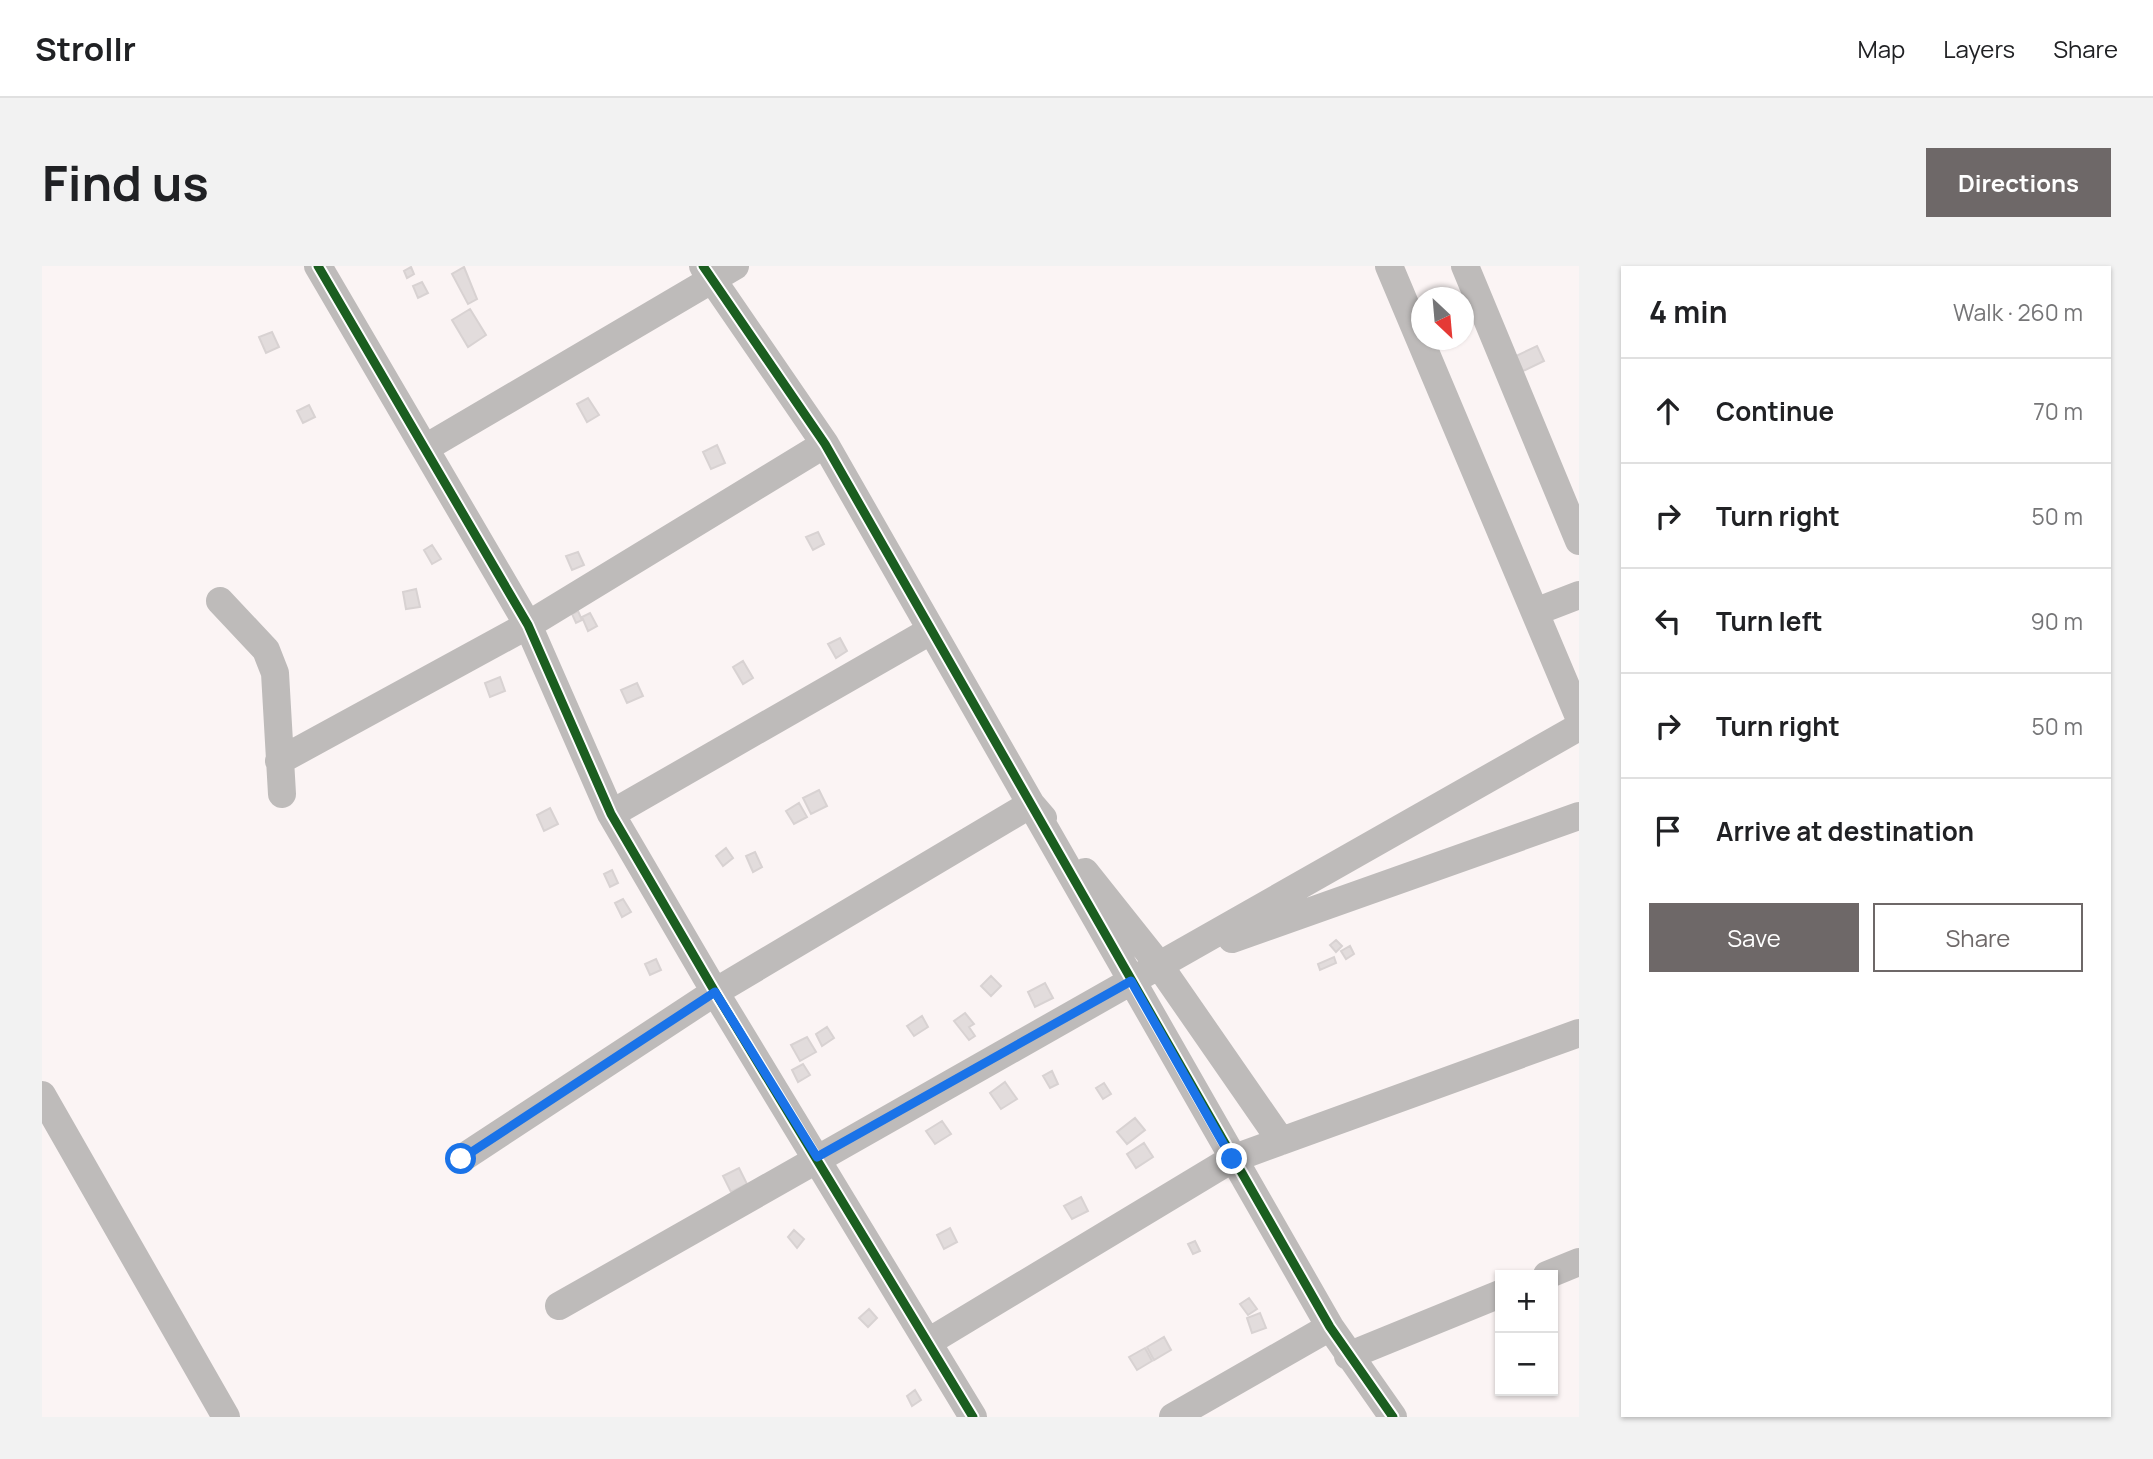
<!DOCTYPE html>
<meta charset="utf-8">
<style>
body{margin:0;font-family:Manrope,sans-serif;background:#f2f2f2;color:#202124}
.controls{position:absolute;right:21px;bottom:21px;display:grid;overflow:hidden;border-radius:0px;box-shadow:0 2px 5px #0004}
.controls button{width:63px;height:63px;display:grid;place-items:center;padding:0;border:0;border-bottom:2px solid #e0e0e0;background:#fff;color:#202124;font:35px sans-serif}
.compass{position:absolute;left:1369px;top:21px;width:63px;height:63px;border-radius:50%;background:#fff;box-shadow:0 2px 5px #0004;rotate:154deg}
.stop{position:absolute;width:21px;height:21px;margin:-16px;border:5px solid #1a73e8;border-radius:50%;background:#fff}
.stop.end{background:#1a73e8;border-color:#fff;box-shadow:0 2px 7px #0008}
.list{margin:0;padding:0;list-style:none}
h2{display:flex;justify-content:space-between;align-items:center;height:91px;margin:0;padding:0 28px;font-size:30px}
h2 small{font-size:23px;font-weight:400;color:#757577}
.list li{display:grid;grid-template-columns:46px 1fr auto;gap:21px;align-items:center;box-sizing:border-box;height:105px;padding:0 28px;border-top:2px solid #e0e0e0}
.list b{display:block;font-size:26px;white-space:nowrap}
.list em{font-size:23px;font-style:normal;color:#757577}
.actions{display:flex;gap:14px;padding:21px 28px}
.actions a{flex:1;padding:16px 0;border:2px solid #6e6868;border-radius:0px;text-align:center;font-size:24px;color:#6e6868}
.actions .main{background:#6e6868;color:#fff}
.icon{flex:none;width:38px;height:38px;fill:none;stroke:currentColor;stroke-width:2;stroke-linecap:round;stroke-linejoin:round}
.map{position:relative;flex:none;width:1537px;height:1151px;overflow:hidden;border-radius:0px}
header{display:flex;align-items:center;gap:42px;box-sizing:border-box;height:98px;padding:0 35px;background:#fff;border-bottom:2px solid #e0e0e0}
header strong{font-size:33px}
nav{display:flex;gap:38px;margin-inline-start:auto;font-size:24px}
.intro{display:flex;align-items:center;justify-content:space-between;box-sizing:border-box;height:168px;padding:0 42px}
h1{margin:0;font-size:49px}
.button{padding:18px 32px;border-radius:0px;background:#6e6868;color:#fff;font-size:24px;font-weight:700}
main{display:flex;gap:42px;padding:0 42px}
aside{flex:1;background:#fff;border-radius:0px;box-shadow:0 2px 5px #0004}
.map>svg:first-child{display:block}
.building{fill:#e2dcdc;stroke:#d8d2d2;stroke-width:2}
.lines{fill:none;stroke-linecap:round;stroke-linejoin:round}
.street{stroke:#bebbba;stroke-width:28}
.cycleway-casing{stroke:#fff;stroke-width:13}
.cycleway{stroke:#1b5e20;stroke-width:9}
.route{stroke:#1a73e8;stroke-width:9}
</style>
<header>
<strong>Strollr</strong>
<nav><a>Map</a><a>Layers</a><a>Share</a></nav>
</header>
<div class="intro"><h1>Find us</h1><a class="button">Directions</a></div>
<main>
<div class="map">
<svg width="1537" height="1151" viewBox="0 0 1537 1151">
<rect width="100%" height="100%" fill="#fbf4f4"/>
<path class="building" d="M369,1L372,8L365,12L362,5Z
M422,1L435,33L426,38L410,8Z
M380,16L386,27L376,32L371,20Z
M428,43L444,69L426,81L410,54Z
M230,66L237,81L224,87L217,71Z
M1495,80L1502,95L1481,105L1474,90Z
M546,132L557,149L545,156L535,138Z
M267,139L273,151L261,157L255,145Z
M675,179L683,197L669,203L661,186Z
M776,266L782,278L771,284L764,271Z
M390,279L399,293L390,298L382,284Z
M536,286L542,299L530,304L524,290Z
M374,323L378,341L364,343L361,326Z
M536,345L540,354L534,357L530,348Z
M548,347L555,360L546,365L540,351Z
M798,372L805,385L794,392L786,378Z
M701,395L711,412L701,418L691,401Z
M458,411L463,425L448,431L443,417Z
M595,417L601,430L585,437L579,424Z
M777,524L785,540L769,548L761,532Z
M757,537L765,551L752,558L744,545Z
M508,542L516,558L502,565L495,549Z
M684,582L691,592L681,600L674,590Z
M713,586L720,601L711,606L704,590Z
M570,604L576,617L568,621L562,608Z
M581,633L589,646L580,651L573,637Z
M1294,674L1300,680L1294,686L1288,679Z
M1308,680L1312,688L1304,693L1299,685Z
M1292,691L1294,697L1278,704L1276,698Z
M614,693L619,704L608,709L603,698Z
M949,710L959,720L949,730L939,720Z
M1003,717L1011,732L993,741L986,726Z
M923,747L932,758L927,761L933,770L927,774L912,755Z
M880,750L886,761L872,770L865,760Z
M785,761L792,772L780,780L774,768Z
M765,771L774,786L758,795L749,779Z
M761,798L768,809L756,816L750,804Z
M1010,805L1016,818L1008,822L1001,810Z
M963,816L975,833L959,843L948,827Z
M1062,817L1069,828L1061,833L1054,822Z
M1093,852L1103,864L1085,878L1075,866Z
M900,855L909,868L893,878L884,865Z
M1102,877L1111,891L1094,902L1085,888Z
M697,902L705,918L689,926L681,910Z
M1039,931L1046,945L1030,953L1022,940Z
M908,962L915,976L902,983L895,969Z
M752,964L762,973L755,982L746,971Z
M1153,975L1158,985L1151,988L1146,978Z
M1207,1032L1215,1043L1206,1049L1198,1038Z
M827,1043L835,1052L826,1061L817,1052Z
M1218,1047L1224,1062L1210,1067L1205,1052Z
M1122,1071L1129,1084L1112,1094L1105,1081Z
M1103,1082L1110,1095L1095,1104L1087,1091Z
M873,1124L879,1134L870,1140L865,1130Z"/>
<g class="lines">
<path class="street" d="M276,0L486,359L569,548L673,726L931,1151
M661,0L783,178L1288,1061L1351,1151
M1347,0L1537,451
M1423,0L1537,275
M385,181L693,0
M178,335L224,384L233,407L240,528
M1493,346L1537,329
M237,495L486,359L783,178
M569,548L888,365
M1043,606L1117,699L1239,875
M1190,673L1537,550
M0,829L184,1151
M419,893L673,726L989,538L1001,552
M1505,1009L1537,996
M517,1040L1537,461
M888,1075L1190,893L1537,767
M1306,1090L1458,1028
M1131,1151L1288,1061"/>
<g class="cycleway-casing">
<path id="cycleway" d="M276,0L486,359L569,548L673,726L931,1151
M661,0L783,178L1288,1061L1351,1151"/>
</g>
<use href="#cycleway" class="cycleway"/>
</g>
<g class="lines">
<path class="route" d="M419,893L673,726L775,891L1089,715L1190,893"/>
</g>
</svg>
<div class="controls">
<button>+</button>
<button>−</button>
</div>
<svg class="compass" viewBox="-18 -18 36 36"><path d="M0-13l5 13h-10z" fill="#e53935"/><path d="M0 13l5-13h-10z" fill="#757577"/></svg>
<div class="stop" style="left:419px;top:893px"></div>
<div class="stop end" style="left:1190px;top:893px"></div>
</div>
<aside>
<h2>4 min<small>Walk · 260 m</small></h2>
<ul class="list">
<li><svg class="icon" aria-label="ahead" viewBox="0 0 24 24"><path d="M12 20V5M6 11l6-6 6 6"/></svg><div><b>Continue</b></div><em>70 m</em></li>
<li><svg class="icon" aria-label="right" viewBox="0 0 24 24"><path d="M7 20v-9h11M14 6l5 5-5 5"/></svg><div><b>Turn right</b></div><em>50 m</em></li>
<li><svg class="icon" aria-label="left" viewBox="0 0 24 24"><path d="M17 20v-9H6M10 6l-5 5 5 5"/></svg><div><b>Turn left</b></div><em>90 m</em></li>
<li><svg class="icon" aria-label="right" viewBox="0 0 24 24"><path d="M7 20v-9h11M14 6l5 5-5 5"/></svg><div><b>Turn right</b></div><em>50 m</em></li>
<li><svg class="icon" aria-label="arrive" viewBox="0 0 24 24"><path d="M6 21V4h12l-3 4 3 4H6"/></svg><div><b>Arrive at destination</b></div></li>
</ul>
<div class="actions"><a class="main">Save</a><a>Share</a></div>
</aside>
</main>
